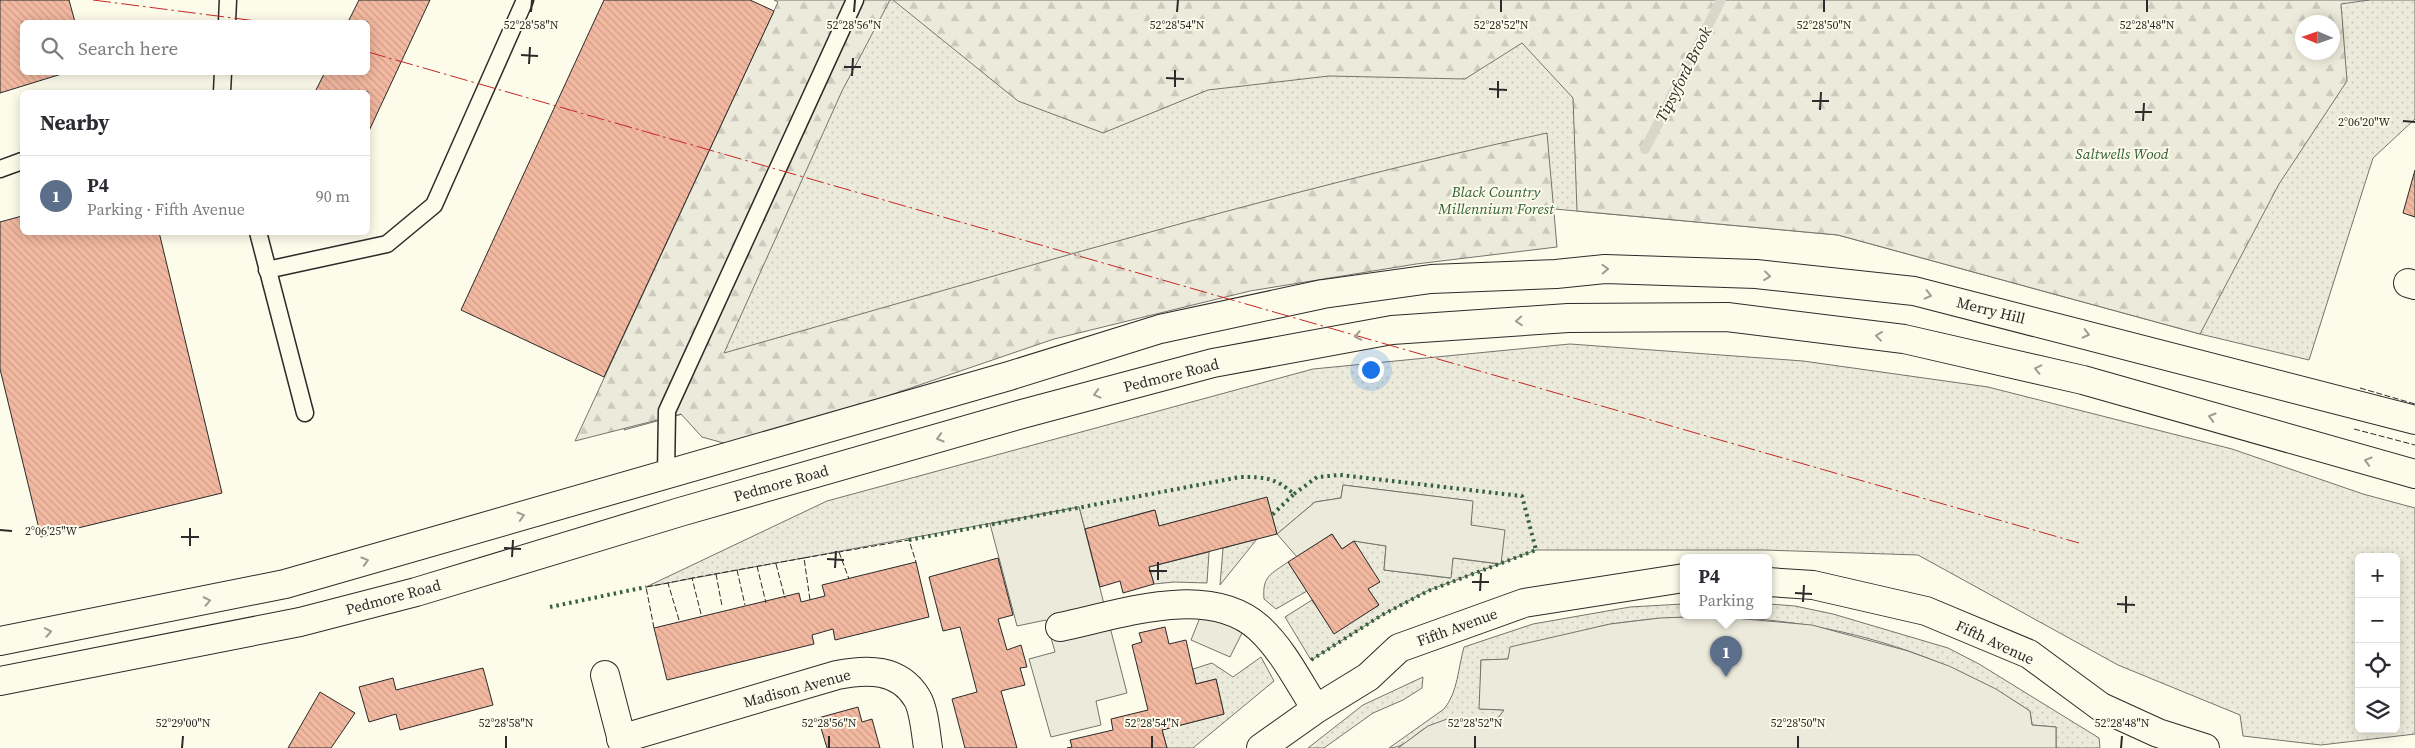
<!DOCTYPE html>
<meta charset="utf-8">
<style>
body{margin:0;font-family:"Source Serif 4",serif;background:#f2f2f3;color:#2b2b33}
.controls{position:absolute;right:15px;bottom:15px;display:grid;overflow:hidden;border-radius:8px;box-shadow:0 2px 12px #0003}
.controls button{width:45px;height:45px;display:grid;place-items:center;padding:0;border:0;border-bottom:1px solid #e1e1e2;background:#fff;color:#2b2b33;font:25px sans-serif}
.compass{position:absolute;left:2295px;top:15px;width:45px;height:45px;border-radius:50%;background:#fff;box-shadow:0 2px 12px #0003;rotate:272deg}
.you{position:absolute;left:1370px;top:369px;width:18px;height:18px;margin:-12px;border:4px solid #fff;border-radius:50%;background:#1a73e8;box-shadow:0 0 0 8px #1a73e833}
.badge{display:grid;place-items:center;width:32px;height:32px;border-radius:50%;background:#c62828;color:#fff;font-size:16px;font-weight:700}
.pin{position:absolute;translate:-50% -41px;filter:drop-shadow(0 1px 2px #0008)}
.pin::after{content:'';position:absolute;top:26px;width:18px;height:15px;background:inherit;clip-path:polygon(0 0,100% 0,50% 100%)}
.popup{position:absolute;left:1680px;top:554px;width:92px;height:65px;box-sizing:border-box;display:grid;place-content:center;border-radius:8px;background:#fff;filter:drop-shadow(0 1px 4px #0005);font-size:16px;white-space:nowrap;color:#7c7c81}
.popup b{font-size:19px;color:#2b2b33}
.popup::after{content:'';position:absolute;left:50%;top:100%;margin-left:-10px;border:10px solid transparent;border-top-color:#fff}
.list{margin:0;padding:0;list-style:none}
h2{display:flex;justify-content:space-between;align-items:center;height:65px;margin:0;padding:0 20px;font-size:21px}
h2 small{font-size:16px;font-weight:400;color:#7c7c81}
.list li{display:grid;grid-template-columns:32px 1fr auto;gap:15px;align-items:center;box-sizing:border-box;height:80px;padding:0 20px;border-top:1px solid #e1e1e2}
.list b{display:block;font-size:19px;white-space:nowrap}
.list p{margin:0;font-size:16px;white-space:nowrap;color:#7c7c81}
.list em{font-size:16px;font-style:normal;color:#7c7c81}
.icon{flex:none;width:28px;height:28px;fill:none;stroke:currentColor;stroke-width:2;stroke-linecap:round;stroke-linejoin:round}
.map{position:relative;flex:none;width:2415px;height:748px;overflow:hidden}
.search{position:absolute;background:#fff;box-shadow:0 2px 12px #0003;left:20px;top:20px;width:350px;height:55px;display:flex;align-items:center;gap:12px;box-sizing:border-box;padding:0 18px;border-radius:8px;color:#7c7c81;font-size:19px}
.panel{position:absolute;background:#fff;box-shadow:0 2px 12px #0003;left:20px;top:90px;width:350px;height:145px;border-radius:8px}
.map>svg:first-child{display:block}
.green{fill:url(#green-dots);stroke:#74746e;fill-rule:evenodd}
.forest{fill:url(#forest-firs);stroke:#74746e;fill-rule:evenodd}
.parking{fill:#eceadb;stroke:#74746e}
.lines{fill:none;stroke-linecap:round;stroke-linejoin:round}
.stream{stroke:#d8d7c9;stroke-width:10}
.building{fill:url(#building-back-hatch);stroke:#2b2b2b}
.service-casing{stroke:#2b2b2b;stroke-width:19}
.minor-casing{stroke:#2b2b2b;stroke-width:30}
.trunk-casing{stroke:#2b2b2b;stroke-width:30}
.service{stroke:#fdfbea;stroke-width:16}
.minor{stroke:#fdfbea;stroke-width:28}
.trunk{stroke:#fdfbea;stroke-width:28}
.hedge{stroke:#34623c;stroke-width:4;stroke-dasharray:2.5 4;stroke-linecap:butt}
.fence{stroke:#2b2b2b;stroke-width:1;stroke-dasharray:6 2.5;stroke-linecap:butt}
.power{stroke:#c62828;stroke-width:1;stroke-dasharray:18 4 2.5 4;stroke-linecap:butt}
.oneway{stroke:#9e9d94}
.ticks{fill:none;stroke:#2b2b2b;stroke-width:2}
.labels{text-anchor:middle;dominant-baseline:central;stroke-width:4;stroke-linejoin:round;paint-order:stroke}
.park-label{font-size:15px;font-style:italic;fill:#34623c;stroke:#fdfbea}
.street-label{font-size:15px;fill:#2b2b2b;stroke:#fdfbea}
.water-label{font-size:16px;font-style:italic;fill:#2b2b2b;stroke:#fdfbea}
.ticks-label{font-size:12px;text-anchor:middle;fill:#2b2b2b;stroke:#fdfbea;stroke-width:4;stroke-linejoin:round;paint-order:stroke}
</style>
<div class="map">
<svg width="2415" height="748" viewBox="0 0 2415 748">
<defs>
<pattern id="green-dots" width="8" height="8" patternUnits="userSpaceOnUse" patternTransform="scale(1.25)"><rect width="8" height="8" fill="#ecebdb"/><path d="M2 2h.1M6 6h.1" fill="none" stroke="#cbcabc" stroke-width="1.8" stroke-linecap="round"/></pattern>
<pattern id="forest-firs" width="22" height="20" patternUnits="userSpaceOnUse" patternTransform="scale(1.25)"><rect width="22" height="20" fill="#ecebdb"/><path d="M5 1l3.5 6h-7zM16 11l3.5 6h-7z" fill="#cbcabc"/></pattern>
<pattern id="building-back-hatch" width="6" height="6" patternUnits="userSpaceOnUse" patternTransform="scale(1.25)"><rect width="6" height="6" fill="#f2b8a0"/><path d="M-1 5l2 2M0 0l6 6M5-1l2 2" fill="none" stroke="#d09e8a"/></pattern>
</defs>
<rect width="100%" height="100%" fill="#fdfbea"/>
<path class="green" d="M823,0H2415V119L2373,158L2309,360L2200,334L1838,235L1533,207L1053,313L624,430ZM2302,22H2332V52H2302Z
M1570,344L1803,361L1988,387L2232,449L2363,494L2415,508V734L2321,745L2243,736L2240,715L2118,665L1918,555L1764,550H1536L1427,591L1382,615L1311,660L1285,617L1312,600L1334,633L1379,605L1368,589L1354,541L1386,546L1384,570L1450,578L1453,558L1500,564L1471,525L1472,501L1343,485L1341,498L1315,502L1277,534L1267,498L1159,526L1154,510L1085,529L1079,507L646,587L827,501L1313,369ZM2359,557H2396V729H2359Z
M1257,539L1220,585L1223,548Z
M1209,552L1207,583L1174,582L1154,584L1149,567Z
M1288,562L1307,591L1276,609L1264,599C1262,576 1271,574 1288,562Z
M1683,604L1684,616H1768L1769,604L1795,606L1833,614L1948,648L1979,664L2099,738L2100,748H2056V727L2032,725L2030,711C1909,631 1755,602 1612,624C1576,629 1544,653 1508,659C1499,660 1490,659 1481,660L1480,709L1505,710L1497,719C1480,718 1442,719 1427,727C1413,735 1405,748 1389,748L1444,709C1458,692 1458,668 1464,647L1533,624L1630,607Z
M1261,657L1274,681L1193,748H1167L1162,730L1224,714L1216,679L1196,684L1193,669L1212,663L1233,677Z
M1423,677L1422,688L1403,700L1373,713L1324,748H1308L1363,705Z"/>
<path class="forest" d="M774,0H890L842,91L724,353C997,276 1269,193 1547,133L1557,247L1416,264L1250,291L1054,339L738,447L702,437L681,414L575,441L778,2Z
M893,0H2369L2341,4L2347,81L2279,184L2200,334L1838,235L1577,211L1573,98L1522,43L1465,79L1329,76L1208,90L1103,133L1018,101ZM2302,22H2332V52H2302Z"/>
<path class="parking" d="M1343,485L1473,501L1471,525L1505,530L1501,564L1453,558L1451,578L1384,570L1386,546L1354,541L1342,549L1332,534L1297,557L1277,534L1315,502L1341,498Z
M1079,507L1127,693L1096,701L1101,725L1051,737L1029,659L1055,652L1046,620L1017,626L990,524Z
M1205,605L1248,621L1230,657L1191,640Z
M1712,616L1812,625L1908,651L1949,666L1996,689L2030,711L2032,725L2056,727V748H1398L1428,726L1447,719L1498,718L1504,710L1479,709L1481,660L1508,659L1510,647L1610,624L1660,618Z"/>
<g class="lines">
<path class="stream" d="M1645,149L1721,0"/>
</g>
<path class="building" d="M0,0H69L75,22H22V72H68L0,93Z
M359,0H430L368,133V92H315L325,72H368V22H348Z
M604,0H750L774,11L604,377L461,310Z
M2415,170V217L2403,213Z
M22,216V232H159L222,493L41,537L0,369V222Z
M1267,497L1277,534L1149,567L1154,584L1123,593L1120,581L1100,587L1085,529L1155,510L1159,526Z
M1332,534L1342,549L1354,541L1380,582L1368,589L1379,605L1334,634L1288,562Z
M998,558L1013,615L998,619L1007,650L1021,645L1027,667L1020,668L1025,685L1001,691L1017,748H965L952,699L977,692L960,627L943,631L929,577Z
M916,562L929,617L835,640L833,629L812,635L814,644L667,680L654,628L799,593L801,602L825,596L822,585Z
M1165,627L1169,644L1186,640L1196,684L1216,679L1224,714L1162,730L1167,748H1067L1072,747L1070,740L1113,730L1111,719L1148,710L1132,645L1142,642L1139,633Z
M483,668L493,705L400,730L396,714L369,722L359,687L393,678L396,690Z
M320,692L355,713L331,748H288Z
M858,707L862,722L872,719L880,748H827L818,718Z"/>
<g class="lines">
<g class="service-casing">
<path id="service" d="M227,22L228,0
M222,92L223,72
M0,169L22,161
M258,232L305,413
M267,270L387,244L434,205L525,0
M666,474L667,411L855,0"/>
</g>
<g class="minor-casing">
<path id="minor" d="M2408,283L2415,285
M1768,582L1813,585L1926,611L2029,654L2101,707L2158,733L2205,748
M1060,627C1119,615 1208,582 1259,628C1283,650 1298,681 1316,709
M605,675L624,748
M621,739L837,675C867,669 899,668 917,698C924,709 926,735 928,748
M1261,748L1316,709L1368,677L1399,648L1524,603L1684,578"/>
</g>
<g class="trunk-casing">
<path id="trunk" d="M0,641L285,584L1009,376L1160,329L1323,294L1431,279L1556,274L1605,269L1756,274L1914,291L2415,420
M0,681L300,622L416,592L680,512L1022,414L1213,363L1392,330L1568,318L1727,317L1904,339L2083,380L2415,474"/>
</g>
<use href="#service" class="service"/>
<use href="#minor" class="minor"/>
<use href="#trunk" class="trunk"/>
<path class="hedge" d="M1294,494L1317,477L1340,475L1522,496L1536,550L1428,591L1382,615L1311,660
M909,540L1240,477C1265,477 1274,477 1294,494L1272,515
M550,607L646,587"/>
<path class="fence" d="M2360,388L2415,404
M2354,429L2415,445
M839,552L849,579
M804,558L909,540L916,562
M776,564L785,598
M757,566L766,603
M737,570L745,605
M716,574L722,606
M701,614L692,578L804,558L810,600
M679,620L668,583L692,578
M654,628L646,587L668,583"/>
<path class="power" d="M93,0L264,22
M368,52L2079,543"/>
</g>
<defs><path id="oneway-chevron" d="M-2-3.5L2.5 0L-2 3.5" fill="none" stroke-width="1.6" stroke-linecap="round" stroke-linejoin="round" transform="scale(1.25)"/></defs>
<g class="oneway">
<use href="#oneway-chevron" transform="translate(1605 269) rotate(-2)"/>
<use href="#oneway-chevron" transform="translate(1767 276) rotate(6)"/>
<use href="#oneway-chevron" transform="translate(1928 295) rotate(14)"/>
<use href="#oneway-chevron" transform="translate(1519 321) rotate(176)"/>
<use href="#oneway-chevron" transform="translate(2086 334) rotate(14)"/>
<use href="#oneway-chevron" transform="translate(1358 336) rotate(169)"/>
<use href="#oneway-chevron" transform="translate(1879 336) rotate(-173)"/>
<use href="#oneway-chevron" transform="translate(2038 369) rotate(-167)"/>
<use href="#oneway-chevron" transform="translate(1097 394) rotate(165)"/>
<use href="#oneway-chevron" transform="translate(2212 417) rotate(-164)"/>
<use href="#oneway-chevron" transform="translate(940 438) rotate(164)"/>
<use href="#oneway-chevron" transform="translate(2368 461) rotate(-164)"/>
<use href="#oneway-chevron" transform="translate(521 516) rotate(-16)"/>
<use href="#oneway-chevron" transform="translate(365 561) rotate(-16)"/>
<use href="#oneway-chevron" transform="translate(207 601) rotate(-12)"/>
<use href="#oneway-chevron" transform="translate(48 632) rotate(-10)"/>
</g>
<path class="ticks" d="M531,12L532,0M854,12L855,0M1177,12L1178,0M1501,12V0M1824,12V0M2147,12V0M521,55L538,56M529,64L530,47M844,67H861M852,76L853,58M1166,78L1184,79M1175,87V70M1489,89L1507,90M1498,98V81M1812,101H1829M1820,110L1821,92M2135,112H2152M2143,121L2144,103M2403,121L2415,122M0,530L12,531M181,537H199M190,546V528M504,548L521,549M512,557L513,540M827,559L844,560M835,568L836,551M1149,571H1167M1158,580V562M1472,582H1489M1480,591L1481,573M1795,593L1812,594M1803,602L1804,585M2117,604L2135,605M2126,613V596M182,748L183,736M506,748V736M829,748V736M1152,748V736M1475,748V736M1798,748V736M2121,748L2122,736"/>
<g class="labels">
<g class="park-label">
<text x="2122" y="153">Saltwells Wood</text>
<text x="1496" y="191">Black Country<tspan x="1496" dy="17">Millennium Forest</tspan></text>
</g>
<g class="street-label">
<text transform="translate(1991 310) rotate(14)">Merry Hill</text>
<text transform="translate(1171 375) rotate(-14)">Pedmore Road</text>
<text transform="translate(781 483) rotate(-16)">Pedmore Road</text>
<text transform="translate(393 597) rotate(-15)">Pedmore Road</text>
<text transform="translate(1457 627) rotate(-20)">Fifth Avenue</text>
<text transform="translate(1995 642) rotate(25)">Fifth Avenue</text>
<text transform="translate(797 688) rotate(-15)">Madison Avenue</text>
</g>
<g class="water-label">
<text transform="translate(1683 74) rotate(-63)">Tipsyford Brook</text>
</g>
</g>
<g class="ticks-label">
<text x="531" y="29">52°28'58"N</text>
<text x="854" y="29">52°28'56"N</text>
<text x="1177" y="29">52°28'54"N</text>
<text x="1501" y="29">52°28'52"N</text>
<text x="1824" y="29">52°28'50"N</text>
<text x="2147" y="29">52°28'48"N</text>
<text x="2364" y="126">2°06'20"W</text>
<text x="51" y="535">2°06'25"W</text>
<text x="183" y="727">52°29'00"N</text>
<text x="506" y="727">52°28'58"N</text>
<text x="829" y="727">52°28'56"N</text>
<text x="1152" y="727">52°28'54"N</text>
<text x="1475" y="727">52°28'52"N</text>
<text x="1798" y="727">52°28'50"N</text>
<text x="2122" y="727">52°28'48"N</text>
</g>
</svg>
<div class="controls">
<button>+</button>
<button>−</button>
<button><svg class="icon" aria-label="locate" viewBox="0 0 24 24"><circle cx="12" cy="12" r="6"/><path d="M12 2v4M12 18v4M2 12h4M18 12h4"/></svg></button>
<button><svg class="icon" aria-label="layers" viewBox="0 0 24 24"><path d="M12 4l9 5-9 5-9-5zM3 14l9 5 9-5"/></svg></button>
</div>
<svg class="compass" viewBox="-18 -18 36 36"><path d="M0-13l5 13h-10z" fill="#e53935"/><path d="M0 13l5-13h-10z" fill="#7c7c81"/></svg>
<div class="you"></div>
<div class="pin badge" style="left:1726px;top:677px;background:#5c6f8a">1</div>
<div class="popup"><b>P4</b>Parking</div>
<div class="search"><svg class="icon" aria-label="search" viewBox="0 0 24 24"><circle cx="10" cy="10" r="6"/><path d="M15 15l6 6"/></svg>Search here</div>
<section class="panel">
<h2>Nearby<small></small></h2>
<ul class="list">
<li><span class="badge" style="background:#5c6f8a">1</span><div><b>P4</b><p>Parking · Fifth Avenue</p></div><em>90 m</em></li>
</ul>
</section>
</div>
